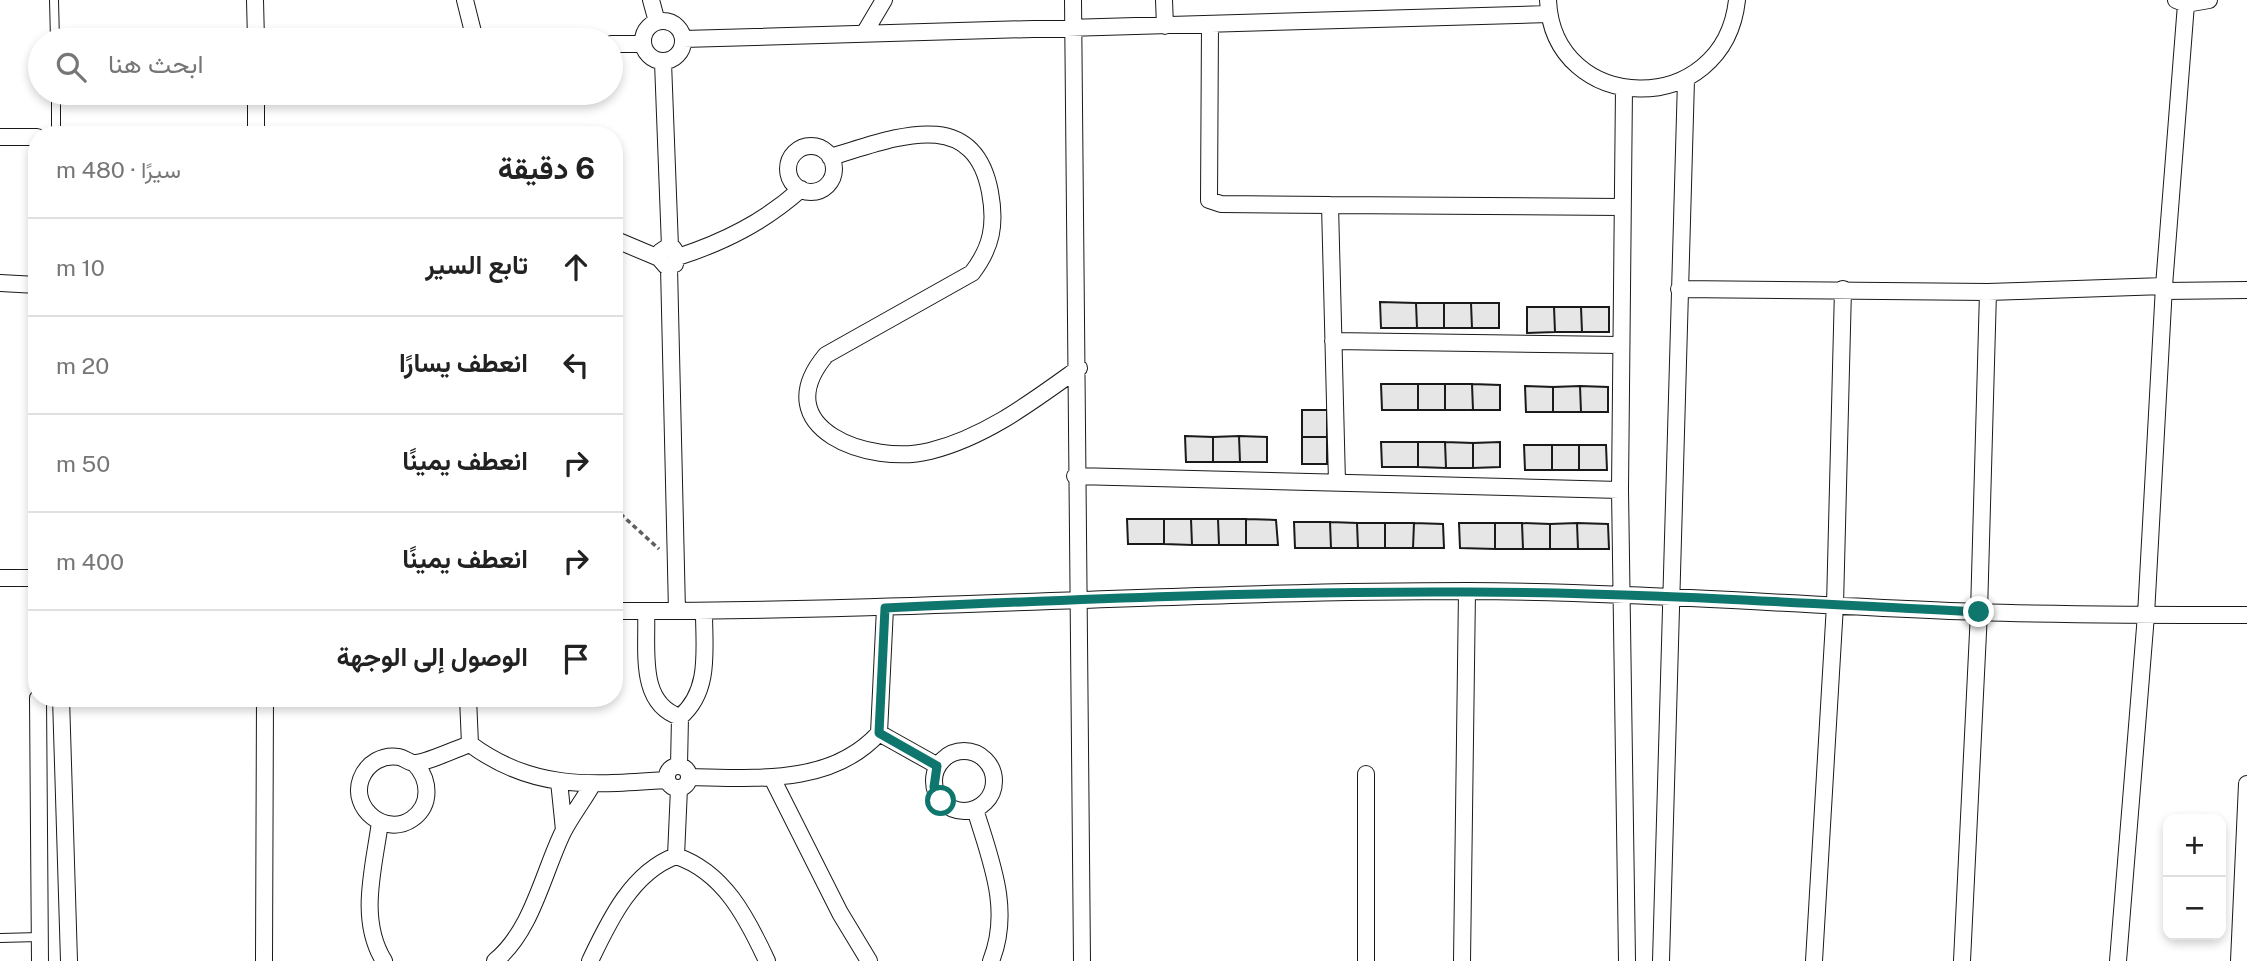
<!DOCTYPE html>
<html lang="ar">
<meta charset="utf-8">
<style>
body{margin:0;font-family:"Public Sans",Vazirmatn,sans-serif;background:#f6f6f6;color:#222;direction:rtl}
.controls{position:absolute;right:21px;bottom:21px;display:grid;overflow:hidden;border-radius:14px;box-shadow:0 4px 10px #0003}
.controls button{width:63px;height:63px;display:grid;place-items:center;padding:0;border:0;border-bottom:2px solid #e0e0e0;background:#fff;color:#222;font:35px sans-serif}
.stop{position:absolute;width:21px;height:21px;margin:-16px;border:5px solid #0f766e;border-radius:50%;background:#fff}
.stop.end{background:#0f766e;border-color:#fff;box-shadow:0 2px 7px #0008}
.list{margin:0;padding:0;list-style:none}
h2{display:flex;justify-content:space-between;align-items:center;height:91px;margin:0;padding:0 28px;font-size:30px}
h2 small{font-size:23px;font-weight:400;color:#767676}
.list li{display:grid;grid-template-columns:46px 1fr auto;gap:21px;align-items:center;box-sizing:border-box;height:98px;padding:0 28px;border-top:2px solid #e0e0e0}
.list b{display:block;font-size:26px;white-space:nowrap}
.list em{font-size:23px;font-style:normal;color:#767676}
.icon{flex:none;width:38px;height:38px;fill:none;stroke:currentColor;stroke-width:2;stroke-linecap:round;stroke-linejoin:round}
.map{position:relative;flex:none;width:2247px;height:961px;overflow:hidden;direction:ltr}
.search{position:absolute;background:#fff;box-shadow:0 4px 10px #0003;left:28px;top:28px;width:595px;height:77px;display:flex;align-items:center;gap:18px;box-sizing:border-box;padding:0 24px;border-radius:38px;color:#767676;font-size:26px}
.panel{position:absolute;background:#fff;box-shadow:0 4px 10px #0003;left:28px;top:126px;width:595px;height:581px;border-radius:28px;direction:rtl}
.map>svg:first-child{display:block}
.building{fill:#e6e6e6;stroke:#1a1a1a;stroke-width:2}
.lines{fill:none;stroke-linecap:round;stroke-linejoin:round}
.service-casing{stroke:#1a1a1a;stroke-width:10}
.minor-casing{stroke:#1a1a1a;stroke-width:18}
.path{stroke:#5f5f5f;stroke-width:3.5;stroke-dasharray:5 3.5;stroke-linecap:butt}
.service{stroke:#fff;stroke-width:8}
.minor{stroke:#fff;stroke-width:16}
.route{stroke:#0f766e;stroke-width:9}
</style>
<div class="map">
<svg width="2247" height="961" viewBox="0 0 2247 961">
<rect width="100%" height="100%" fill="#fff"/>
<path class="building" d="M1380,302L1416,303L1417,328H1381Z
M1416,303H1444V328H1417Z
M1444,303H1471L1472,328H1444Z
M1471,303H1499V328H1472Z
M1527,307H1554L1555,332L1527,333Z
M1554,307H1581L1582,332H1555Z
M1581,307H1609V332H1582Z
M1381,384H1418V410H1382Z
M1418,384H1445V410H1418Z
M1445,384H1472L1473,410H1445Z
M1472,384L1500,385V410H1473Z
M1525,386L1553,387V412H1526Z
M1580,386L1581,412H1553V387Z
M1580,386L1608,387V412H1581Z
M1302,410H1327V437H1302Z
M1185,436L1213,437V462H1186Z
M1239,436L1240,462H1213V437Z
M1239,436L1267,437V462H1240Z
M1302,437H1327V464H1302Z
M1381,442H1418V467H1382Z
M1418,442H1445L1446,468L1418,467Z
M1445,442L1473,443V468H1446Z
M1500,442V467L1473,468V443Z
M1524,445H1552V470H1525Z
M1552,445H1579V470H1552Z
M1579,445H1606L1607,470H1579Z
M1127,519H1164V544H1128Z
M1164,519H1191L1192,545L1164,544Z
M1191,519H1218L1219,545H1192Z
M1218,519H1246V545H1219Z
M1246,519L1276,520L1278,545H1246Z
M1294,522H1330L1331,548H1295Z
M1330,522L1357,523L1358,548H1331Z
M1357,523H1385V548H1358Z
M1385,523H1414L1413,548H1385Z
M1414,523L1443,524L1444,548H1413Z
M1459,523H1495V549L1460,548Z
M1495,523H1522L1523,549H1495Z
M1522,523L1550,524V549H1523Z
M1577,523L1578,549H1550V524Z
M1577,523L1608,524L1609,549H1578Z"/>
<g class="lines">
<g class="service-casing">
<path id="service" d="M54,0L55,40
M56,93V135
M0,938L39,937"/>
</g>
<g class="minor-casing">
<path id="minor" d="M255,0L256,40
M465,0L475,40
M651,0L657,22
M1073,0L1082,961
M1164,0L1165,26
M1548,0C1553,116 1724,120 1737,0
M2176,0L2186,4L2209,0
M643 41a20 20 0 1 1 40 0a20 20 0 1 1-40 0Z
M1210,24L1209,200L1221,204L1330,205
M865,32L884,0
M683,39L1549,14
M611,44H642
M663,62L670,247
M1624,88L1620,490L1627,961
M256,135V93
M0,137H37
M788 169a23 23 0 1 1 46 0a23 23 0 1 1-46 0Z
M830,157C890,140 973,102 990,192C996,224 992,247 972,273L826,355C764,429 871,466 930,451C986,437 1033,401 1079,368
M614,239L659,258L666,266L675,264L677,254L673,248H666L660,252L659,258
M678,257C724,242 764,222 801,189
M669,267L677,611
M0,283L37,285
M1679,289L1988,292L2164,286
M2164,291L2247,290
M1333,341L1620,345
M1075,476L1620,490
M1337,482L1330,205L1622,207
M0,578H37
M614,611C899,612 1183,591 1468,591C1637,592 1807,606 1976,612C2066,615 2157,615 2247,615
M646,611C648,648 637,703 680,717
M38,698L40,961
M61,698L69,961
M468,698L470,744C533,791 592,785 667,780
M879,733L938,766
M934 781a30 30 0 1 1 60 0a30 30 0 1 1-60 0Z
M414,763C430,779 432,805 412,819C386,837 350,809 361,779C367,763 383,754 399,757C404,758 410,763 414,763C424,764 458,748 470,744
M667 777a11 11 0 1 1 22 0a11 11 0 1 1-22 0Z
M679,766L680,717C711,691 704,649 704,612
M1366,774V961
M689,777C754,778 831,786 879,733L885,608
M772,778L840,913L869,961
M559,781L564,830
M975,809C990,859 1012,909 991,961
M380,822C374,868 358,919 384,961
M676,856L679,788
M264,961L265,698
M495,961C532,931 543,873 563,832C571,816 583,801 592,785
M590,961C609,921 632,872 676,856C724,872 747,918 767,961
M1462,961L1467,591
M1661,961L1686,80
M1814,961L1835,605L1843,289
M1962,961L1979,612L1988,292
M2118,961L2146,615L2164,286L2186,4
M2239,961L2247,784"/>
</g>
<path class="path" d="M614,508L659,549"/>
<use href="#service" class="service"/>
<use href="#minor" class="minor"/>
</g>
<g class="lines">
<path class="route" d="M941,801L934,787L937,766L879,733L885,608C1079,599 1274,591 1468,592C1638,592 1809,604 1979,612"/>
</g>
</svg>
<div class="controls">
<button>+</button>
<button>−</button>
</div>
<div class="stop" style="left:941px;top:801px"></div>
<div class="stop end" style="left:1979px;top:612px"></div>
<div class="search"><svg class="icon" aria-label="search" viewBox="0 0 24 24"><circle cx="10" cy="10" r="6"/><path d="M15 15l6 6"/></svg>ابحث هنا</div>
<section class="panel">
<h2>6 دقيقة<small>سيرًا · 480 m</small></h2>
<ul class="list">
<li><svg class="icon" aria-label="ahead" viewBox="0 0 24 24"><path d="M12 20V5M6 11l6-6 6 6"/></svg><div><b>تابع السير</b></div><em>10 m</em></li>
<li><svg class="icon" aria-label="left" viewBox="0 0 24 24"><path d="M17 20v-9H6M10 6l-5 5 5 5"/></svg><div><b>انعطف يسارًا</b></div><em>20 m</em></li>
<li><svg class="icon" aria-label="right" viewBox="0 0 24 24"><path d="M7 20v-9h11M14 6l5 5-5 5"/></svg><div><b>انعطف يمينًا</b></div><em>50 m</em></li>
<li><svg class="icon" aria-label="right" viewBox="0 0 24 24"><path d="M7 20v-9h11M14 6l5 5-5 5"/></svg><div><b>انعطف يمينًا</b></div><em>400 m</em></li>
<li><svg class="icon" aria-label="arrive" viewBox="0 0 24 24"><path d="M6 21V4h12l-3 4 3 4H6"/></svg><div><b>الوصول إلى الوجهة</b></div></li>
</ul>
</section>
</div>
